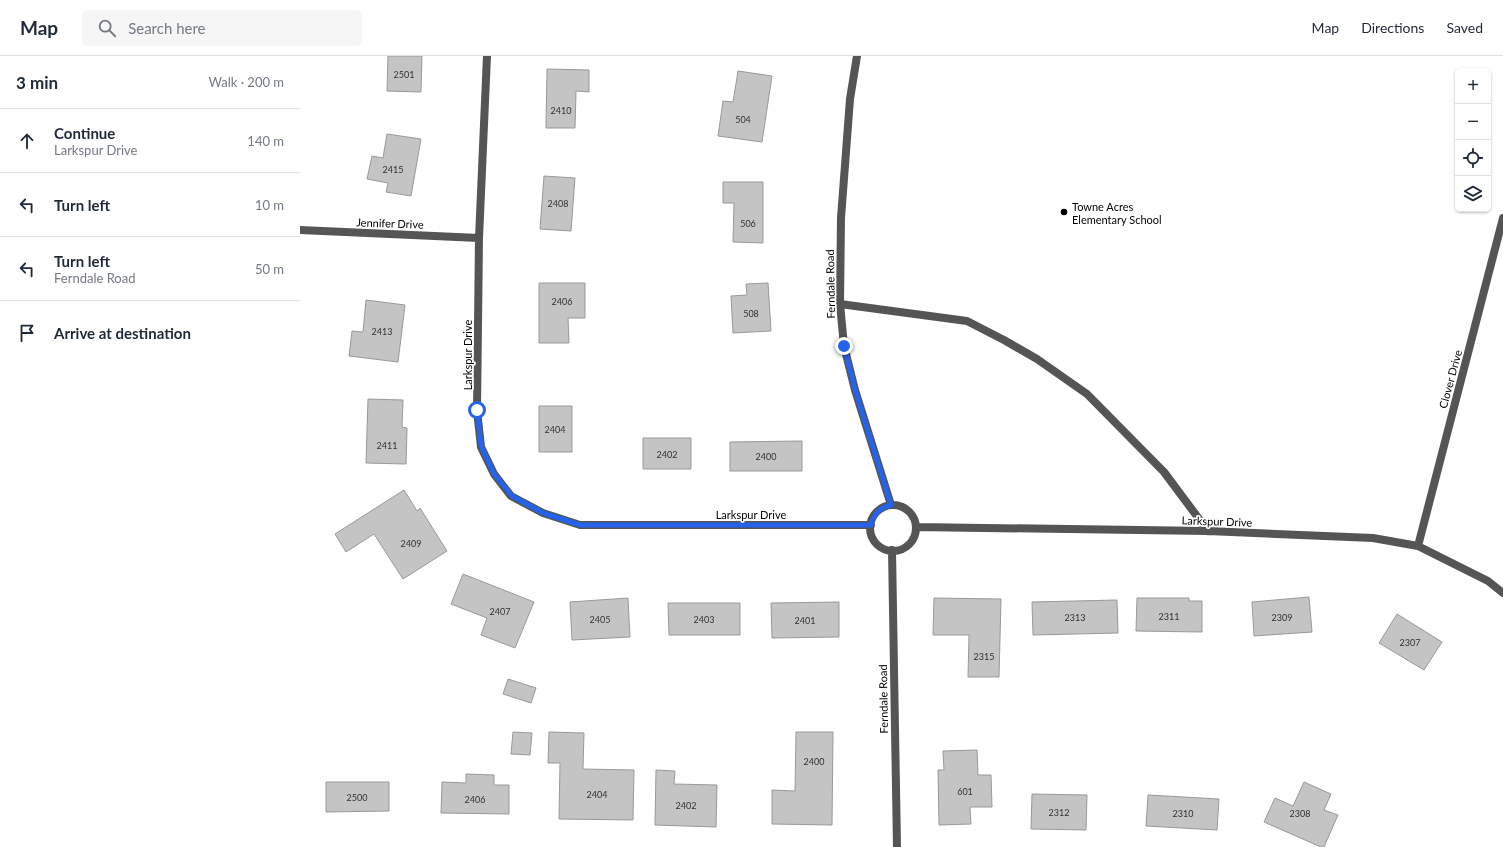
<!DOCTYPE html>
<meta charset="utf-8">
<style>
body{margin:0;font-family:Lato,sans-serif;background:#f6f6f7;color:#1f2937}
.controls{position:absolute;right:12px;top:12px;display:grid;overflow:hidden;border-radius:6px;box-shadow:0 1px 3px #0004}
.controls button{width:36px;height:36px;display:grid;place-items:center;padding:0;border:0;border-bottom:1px solid #e0e1e3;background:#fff;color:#1f2937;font:20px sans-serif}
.stop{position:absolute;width:12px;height:12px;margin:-9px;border:3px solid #2563eb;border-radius:50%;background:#fff}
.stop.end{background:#2563eb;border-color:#fff;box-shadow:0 1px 4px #0008}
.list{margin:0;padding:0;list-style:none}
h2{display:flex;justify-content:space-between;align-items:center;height:52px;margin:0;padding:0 16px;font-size:17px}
h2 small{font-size:13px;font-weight:400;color:#747a83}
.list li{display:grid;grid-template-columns:26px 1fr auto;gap:12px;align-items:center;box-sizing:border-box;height:64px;padding:0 16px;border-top:1px solid #e0e1e3}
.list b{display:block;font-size:15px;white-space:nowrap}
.list p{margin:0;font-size:13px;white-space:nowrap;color:#747a83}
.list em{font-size:13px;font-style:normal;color:#747a83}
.icon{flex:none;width:22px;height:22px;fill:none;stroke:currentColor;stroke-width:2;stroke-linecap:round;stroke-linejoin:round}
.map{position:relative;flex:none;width:1203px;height:791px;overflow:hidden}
header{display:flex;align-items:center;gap:24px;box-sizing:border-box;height:56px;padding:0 20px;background:#fff;border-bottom:1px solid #e0e1e3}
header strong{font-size:19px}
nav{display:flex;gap:22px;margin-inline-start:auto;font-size:14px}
.search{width:280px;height:36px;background:#f6f6f7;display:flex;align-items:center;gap:10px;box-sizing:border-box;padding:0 14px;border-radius:6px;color:#747a83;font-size:15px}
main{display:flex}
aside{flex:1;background:#fff}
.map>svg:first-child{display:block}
.building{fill:#c4c4c4;stroke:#999}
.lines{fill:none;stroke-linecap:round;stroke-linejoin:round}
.minor{stroke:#555;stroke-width:8}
.route{stroke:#2563eb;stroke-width:5}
.poi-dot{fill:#000;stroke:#fff;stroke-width:1.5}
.labels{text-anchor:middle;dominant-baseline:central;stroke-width:3.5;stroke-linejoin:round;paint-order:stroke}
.number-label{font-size:9px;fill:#313131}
.poi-label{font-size:11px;fill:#000;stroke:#fff;text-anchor:start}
.street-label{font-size:11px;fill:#000;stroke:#fff}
</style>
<header>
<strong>Map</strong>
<div class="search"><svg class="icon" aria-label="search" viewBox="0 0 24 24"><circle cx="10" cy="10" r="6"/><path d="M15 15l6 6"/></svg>Search here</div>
<nav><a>Map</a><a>Directions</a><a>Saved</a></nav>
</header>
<main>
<aside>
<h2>3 min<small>Walk · 200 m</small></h2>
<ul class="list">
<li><svg class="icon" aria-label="ahead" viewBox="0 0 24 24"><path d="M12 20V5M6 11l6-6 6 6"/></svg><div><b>Continue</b><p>Larkspur Drive</p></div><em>140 m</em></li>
<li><svg class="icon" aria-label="left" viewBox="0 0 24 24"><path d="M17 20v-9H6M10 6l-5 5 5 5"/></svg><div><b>Turn left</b></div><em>10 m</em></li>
<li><svg class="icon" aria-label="left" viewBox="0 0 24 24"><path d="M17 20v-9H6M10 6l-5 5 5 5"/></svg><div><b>Turn left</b><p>Ferndale Road</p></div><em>50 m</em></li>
<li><svg class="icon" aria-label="arrive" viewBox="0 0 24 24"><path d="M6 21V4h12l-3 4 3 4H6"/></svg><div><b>Arrive at destination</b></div></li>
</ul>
</aside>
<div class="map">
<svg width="1203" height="791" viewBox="0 0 1203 791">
<rect width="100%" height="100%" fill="#fff"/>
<path class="building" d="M88,0H122L121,36L87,35Z
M247,13L289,14V36L276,35L275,72H246Z
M438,15L472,20L462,86L418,80L423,45L433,46Z
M87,78L121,83L111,140L86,136L88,127L67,123L72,100L83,102Z
M244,120L275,122L271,175L240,173Z
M423,126H463V187L433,186L434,147H423Z
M239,227H285V262H268L269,287H239Z
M468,227L471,275L433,277L431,240L447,239L446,228Z
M66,244L105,249L98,306L49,300L52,275L63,276Z
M68,343L103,344L102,371L107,372L106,408L66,407Z
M239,350H272V396H239Z
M343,382H391V413H343Z
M502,385V415H430V386Z
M104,434L117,455L120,452L147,495L103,523L74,478L46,496L35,478Z
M163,518L234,546L215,592L181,579L187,562L151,548Z
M1009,541L1012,576L954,580L952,546Z
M328,542L330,581L272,584L270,546Z
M634,542L701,543L699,621H668L669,579H633Z
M837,542H889V545H902V576L836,575Z
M817,544L818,577L733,579L732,546Z
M539,546V581L472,582L471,547Z
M368,547H440V579H369Z
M1097,558L1142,586L1124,614L1079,587Z
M208,623L236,632L231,647L203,638Z
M213,676L232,677L230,699L211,698Z
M249,676L284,677L283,713L334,714L333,764L259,763L260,707H248Z
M496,676H533L532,769L472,768V734L495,735Z
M677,694L678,719H691L692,751H670L671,768L639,769L638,714H644L643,695Z
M356,714L375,715L374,728L417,729L416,771L355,769Z
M166,718L194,719V729H209V758L141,757L142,726L166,727Z
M26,726H89V755L26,756Z
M1004,726L1031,738L1024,754L1038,759L1024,791H1021L964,766L975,742L993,750Z
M732,738L787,739L786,774L731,773Z
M848,739L919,743L917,774L846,770Z"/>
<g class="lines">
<path class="minor" d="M187,0L179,182L177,354L181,391L194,418L211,440L243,457L280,469H571
M557,0L550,43L541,162L540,248L544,290L555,334L591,449
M0,174L179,182
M540,248L667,265L704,284L737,303L787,338L864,416L908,475
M570 472a23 23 0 1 1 46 0a23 23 0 1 1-46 0Z
M616,471L908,475L1073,482L1118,490L1188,525L1203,537
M1118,490L1203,162
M592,494L597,791"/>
</g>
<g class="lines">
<path class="route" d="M177,354L181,390L194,418L212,440L243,457L280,469H571C574,458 579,452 591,449L555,334L544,290"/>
</g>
<circle class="poi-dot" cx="764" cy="156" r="4"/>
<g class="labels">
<g class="number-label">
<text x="104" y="18">2501</text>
<text x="261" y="54">2410</text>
<text x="443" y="63">504</text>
<text x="93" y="113">2415</text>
<text x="258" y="147">2408</text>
<text x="448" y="167">506</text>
<text x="262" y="245">2406</text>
<text x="451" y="257">508</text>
<text x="82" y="275">2413</text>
<text x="255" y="373">2404</text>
<text x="87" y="389">2411</text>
<text x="367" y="398">2402</text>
<text x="466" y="400">2400</text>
<text x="111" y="487">2409</text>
<text x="200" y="555">2407</text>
<text x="869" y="560">2311</text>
<text x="775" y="561">2313</text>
<text x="982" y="561">2309</text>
<text x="300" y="563">2405</text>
<text x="404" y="563">2403</text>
<text x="505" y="564">2401</text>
<text x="1110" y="586">2307</text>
<text x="684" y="600">2315</text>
<text x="514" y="705">2400</text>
<text x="665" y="735">601</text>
<text x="297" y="738">2404</text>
<text x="57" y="741">2500</text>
<text x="175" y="743">2406</text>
<text x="386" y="749">2402</text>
<text x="759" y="756">2312</text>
<text x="883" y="757">2310</text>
<text x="1000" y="757">2308</text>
</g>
<g class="poi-label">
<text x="772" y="150">Towne Acres<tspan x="772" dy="13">Elementary School</tspan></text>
</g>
<g class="street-label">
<text transform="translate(90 167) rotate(2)">Jennifer Drive</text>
<text transform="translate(530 228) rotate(-91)">Ferndale Road</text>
<text transform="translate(167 299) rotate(-90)">Larkspur Drive</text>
<text transform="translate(1150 323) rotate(-75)">Clover Drive</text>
<text x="451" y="458">Larkspur Drive</text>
<text transform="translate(917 465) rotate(2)">Larkspur Drive</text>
<text transform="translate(583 643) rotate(-91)">Ferndale Road</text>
</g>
</g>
</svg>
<div class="controls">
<button>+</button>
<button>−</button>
<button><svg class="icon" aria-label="locate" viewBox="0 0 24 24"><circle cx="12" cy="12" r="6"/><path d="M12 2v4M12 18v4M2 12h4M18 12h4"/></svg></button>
<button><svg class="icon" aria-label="layers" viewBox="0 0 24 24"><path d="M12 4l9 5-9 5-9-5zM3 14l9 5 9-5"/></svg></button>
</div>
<div class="stop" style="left:177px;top:354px"></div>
<div class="stop end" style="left:544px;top:290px"></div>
</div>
</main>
